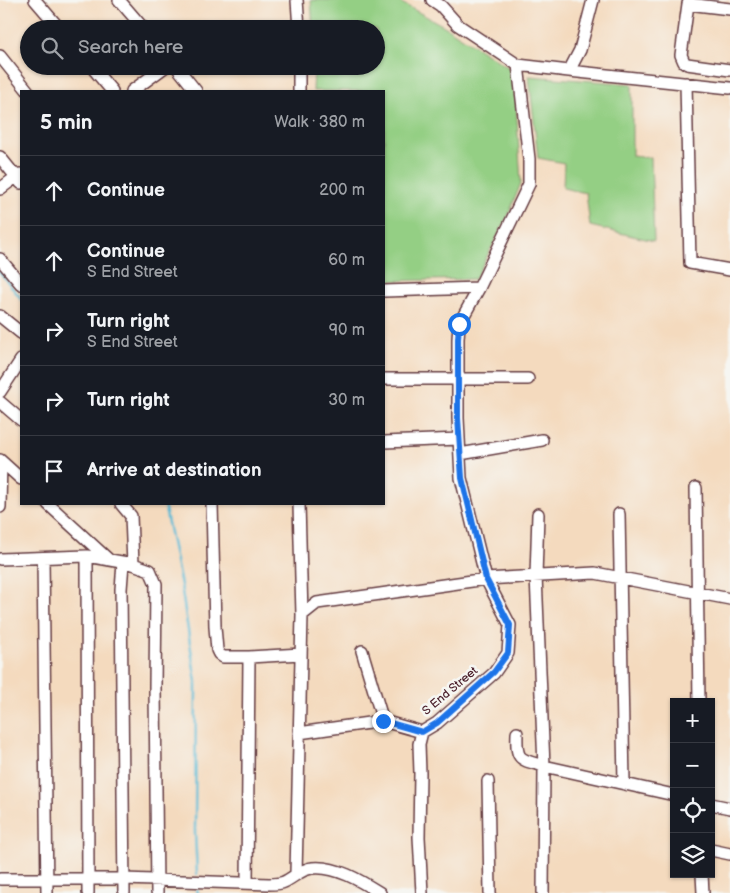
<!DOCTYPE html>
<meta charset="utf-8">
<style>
body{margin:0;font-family:"Balsamiq Sans",sans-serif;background:#20242c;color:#f1f3f6}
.controls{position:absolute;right:15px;bottom:15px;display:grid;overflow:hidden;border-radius:0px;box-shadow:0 1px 4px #0004}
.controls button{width:45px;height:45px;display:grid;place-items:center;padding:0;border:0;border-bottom:1px solid #363941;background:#171b24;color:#f1f3f6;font:25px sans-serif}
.stop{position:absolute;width:15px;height:15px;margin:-11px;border:4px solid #1a73e8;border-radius:50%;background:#fff}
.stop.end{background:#1a73e8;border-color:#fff;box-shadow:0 1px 5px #0008}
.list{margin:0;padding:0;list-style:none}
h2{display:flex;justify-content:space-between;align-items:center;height:65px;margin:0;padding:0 20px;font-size:21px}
h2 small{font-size:16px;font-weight:400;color:#9ea1a6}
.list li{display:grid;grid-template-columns:32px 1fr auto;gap:15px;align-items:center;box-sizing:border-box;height:70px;padding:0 20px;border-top:1px solid #363941}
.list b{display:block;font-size:19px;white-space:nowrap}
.list p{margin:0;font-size:16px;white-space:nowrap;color:#9ea1a6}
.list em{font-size:16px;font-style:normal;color:#9ea1a6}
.icon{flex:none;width:28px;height:28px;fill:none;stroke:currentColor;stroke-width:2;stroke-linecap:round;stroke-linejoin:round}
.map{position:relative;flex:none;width:730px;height:893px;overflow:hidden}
.search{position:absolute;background:#171b24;box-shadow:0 1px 4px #0004;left:20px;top:20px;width:365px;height:55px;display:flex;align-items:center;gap:12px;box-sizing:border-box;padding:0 18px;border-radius:28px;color:#9ea1a6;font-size:19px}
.panel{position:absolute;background:#171b24;box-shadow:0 1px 4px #0004;left:20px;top:90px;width:365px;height:415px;border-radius:0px}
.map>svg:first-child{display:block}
.green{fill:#94cf84;stroke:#6f7758}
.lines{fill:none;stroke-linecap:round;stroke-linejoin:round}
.stream{stroke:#55b9d4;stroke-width:2.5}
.minor-casing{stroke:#643b41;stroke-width:14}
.minor{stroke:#fff;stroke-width:11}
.route{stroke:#1a73e8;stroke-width:6}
.labels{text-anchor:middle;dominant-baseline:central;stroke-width:5;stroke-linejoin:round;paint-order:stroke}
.street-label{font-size:12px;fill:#4a1f2b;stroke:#f6f6f2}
</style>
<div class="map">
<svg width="730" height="893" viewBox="0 0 730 893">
<rect width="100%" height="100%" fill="#f6f6f2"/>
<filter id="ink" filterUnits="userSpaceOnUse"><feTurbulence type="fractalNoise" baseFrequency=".02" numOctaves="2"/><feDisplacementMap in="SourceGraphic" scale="10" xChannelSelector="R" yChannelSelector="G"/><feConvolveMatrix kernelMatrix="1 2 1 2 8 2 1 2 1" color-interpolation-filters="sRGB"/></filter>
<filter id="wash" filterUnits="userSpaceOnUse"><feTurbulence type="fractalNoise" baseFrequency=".0096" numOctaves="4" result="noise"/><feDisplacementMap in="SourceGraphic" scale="20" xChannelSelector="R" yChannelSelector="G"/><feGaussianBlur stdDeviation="1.12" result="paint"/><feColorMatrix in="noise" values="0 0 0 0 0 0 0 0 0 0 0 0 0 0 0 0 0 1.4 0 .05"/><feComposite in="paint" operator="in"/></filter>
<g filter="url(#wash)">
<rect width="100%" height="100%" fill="#f4dabe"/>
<path class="green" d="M311,0H396L444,26L514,71L521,183L508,216L475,279L384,281V91H313L314,66H376V29H313Z
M529,76L632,84V156L651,158L654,241L590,226L586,193L563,188L564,163L538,158Z"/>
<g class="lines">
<path class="stream" d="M0,272L21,299
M164,504L181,585L196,682L195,832L197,874
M197,890L198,893"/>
</g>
</g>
<g filter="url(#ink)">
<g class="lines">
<g class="minor-casing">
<path id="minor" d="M35,0L60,29
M119,0L144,29
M297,0L299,29
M432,0L441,6L458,25L518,65L569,71
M593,0L580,50L569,71L730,88
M689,0L688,4L730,9
M688,4L681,55L684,62L687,64L730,70
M0,56L28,91
M91,66L112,91
M176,66L196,91
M686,83L690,263L730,270
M132,91L166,66
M299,91V66
M0,157L21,183
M0,189L20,174
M0,259L21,284
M384,291L479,288
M0,316L21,333
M384,379H528
M0,392L21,360
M0,402L21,420
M384,442L459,439
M460,454L542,440
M0,460L21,479
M696,488L699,702
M48,504L109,560
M121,504L131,516L133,564
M212,504L215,627L217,650L219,654L223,657H249L301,654
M0,507L1,461
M538,514L536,576L544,766L674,795
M619,514L624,783
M87,556L88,893
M43,558L47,893
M0,559L87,556L133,564L150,570L156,584L155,687L157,893
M123,563L121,589L124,893
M302,615L317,603L486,579L595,573L730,599
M362,651L383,721
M299,733L383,721L422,732
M517,733C516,761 519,759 544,766L543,893
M488,781L490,893
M711,804L730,808
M711,850L730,854
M296,874L302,615L299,504
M702,874L703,893
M0,879H124L269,884C274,884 280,884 284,882C293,878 301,869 312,868C335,865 361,881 380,893
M247,883L249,657
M422,893L419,837L420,773L419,744L422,732L437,723L494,673L508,653L510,625L486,579L461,478L458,418V339L459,324L479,288L529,184V159L518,65"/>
</g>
<use href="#minor" class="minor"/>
</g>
</g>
<g class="lines" filter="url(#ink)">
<path class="route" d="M383,721L422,732L437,723L494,672L508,653L510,625L486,579L462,478L458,418V339L459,324"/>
</g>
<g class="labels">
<g class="street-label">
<text transform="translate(450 691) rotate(-40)">S End Street</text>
</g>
</g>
</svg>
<div class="controls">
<button>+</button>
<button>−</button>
<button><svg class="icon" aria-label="locate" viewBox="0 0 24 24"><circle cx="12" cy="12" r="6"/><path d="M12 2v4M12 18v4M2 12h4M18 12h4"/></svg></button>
<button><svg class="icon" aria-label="layers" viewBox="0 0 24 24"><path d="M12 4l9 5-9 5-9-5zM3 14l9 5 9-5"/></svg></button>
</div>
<div class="stop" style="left:459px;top:324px"></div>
<div class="stop end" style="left:383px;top:721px"></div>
<div class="search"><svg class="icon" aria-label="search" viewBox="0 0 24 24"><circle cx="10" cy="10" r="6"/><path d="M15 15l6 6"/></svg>Search here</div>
<section class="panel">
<h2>5 min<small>Walk · 380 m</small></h2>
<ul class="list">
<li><svg class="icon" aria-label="ahead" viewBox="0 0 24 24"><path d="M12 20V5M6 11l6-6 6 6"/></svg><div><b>Continue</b></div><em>200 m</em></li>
<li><svg class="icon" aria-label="ahead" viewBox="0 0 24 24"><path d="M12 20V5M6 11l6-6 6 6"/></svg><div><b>Continue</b><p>S End Street</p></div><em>60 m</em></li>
<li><svg class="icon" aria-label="right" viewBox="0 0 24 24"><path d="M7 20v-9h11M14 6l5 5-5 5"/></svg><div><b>Turn right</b><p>S End Street</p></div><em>90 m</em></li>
<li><svg class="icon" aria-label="right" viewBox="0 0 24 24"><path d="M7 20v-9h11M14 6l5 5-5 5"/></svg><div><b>Turn right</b></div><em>30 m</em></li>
<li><svg class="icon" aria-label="arrive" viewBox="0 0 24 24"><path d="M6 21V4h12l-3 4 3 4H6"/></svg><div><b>Arrive at destination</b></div></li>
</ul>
</section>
</div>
